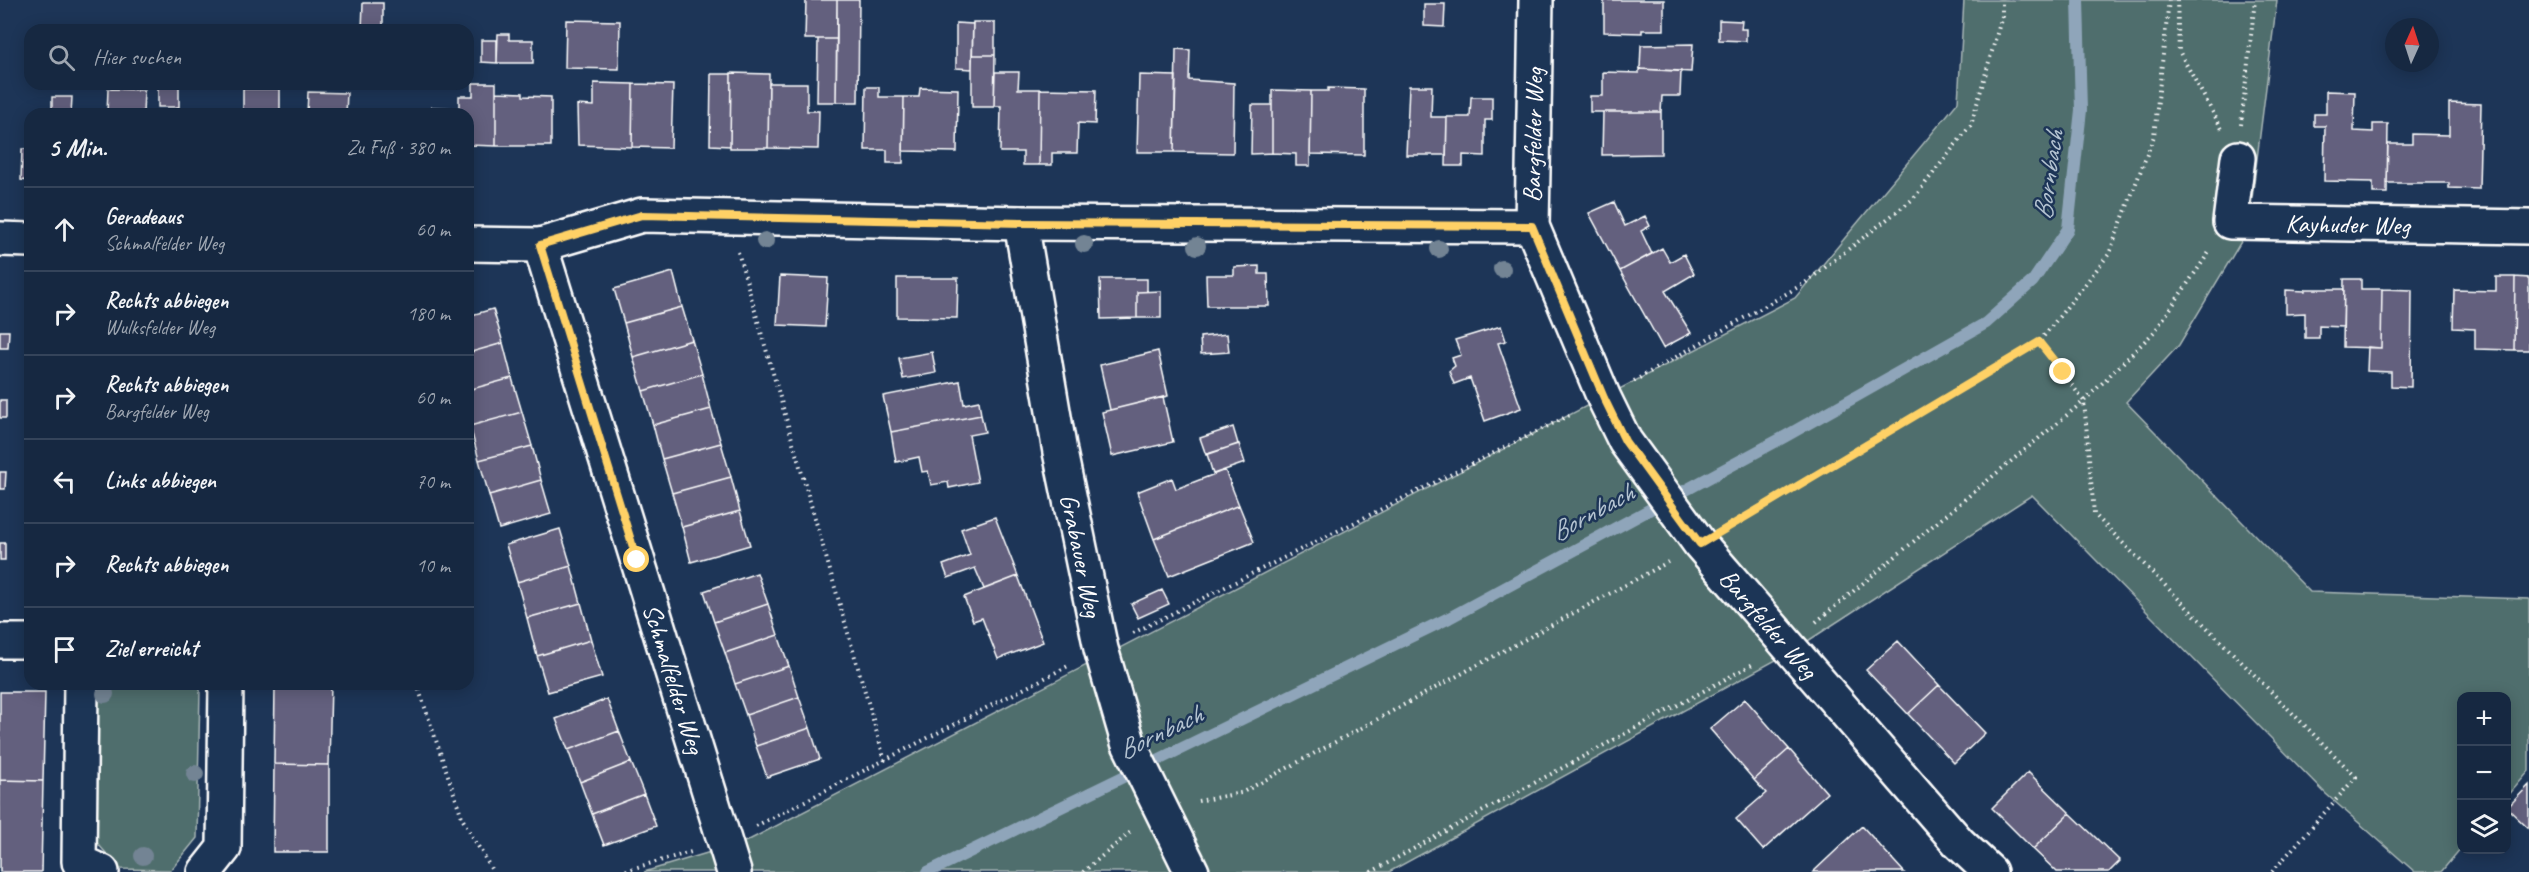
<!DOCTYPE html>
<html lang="de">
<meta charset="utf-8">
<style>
body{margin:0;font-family:Caveat,sans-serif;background:#23344c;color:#f1f3f6}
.controls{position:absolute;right:18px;bottom:18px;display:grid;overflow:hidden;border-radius:12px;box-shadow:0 3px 15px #0003}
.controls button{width:54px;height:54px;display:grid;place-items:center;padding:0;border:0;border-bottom:2px solid #35445a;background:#162841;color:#f1f3f6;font:30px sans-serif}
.compass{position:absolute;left:2385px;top:18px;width:54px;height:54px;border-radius:50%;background:#162841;box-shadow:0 3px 15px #0003;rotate:3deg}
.stop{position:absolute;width:18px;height:18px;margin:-14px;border:4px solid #ffd166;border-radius:50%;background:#fff}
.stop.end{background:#ffd166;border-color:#fff;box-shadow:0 2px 6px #0008}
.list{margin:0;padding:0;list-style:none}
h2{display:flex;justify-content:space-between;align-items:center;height:78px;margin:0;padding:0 24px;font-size:26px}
h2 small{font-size:20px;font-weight:400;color:#9ea6b1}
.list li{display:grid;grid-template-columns:39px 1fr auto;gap:18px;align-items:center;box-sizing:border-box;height:84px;padding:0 24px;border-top:2px solid #35445a}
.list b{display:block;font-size:22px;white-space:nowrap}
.list p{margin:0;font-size:20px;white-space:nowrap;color:#9ea6b1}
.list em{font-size:20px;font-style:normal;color:#9ea6b1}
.icon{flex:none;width:33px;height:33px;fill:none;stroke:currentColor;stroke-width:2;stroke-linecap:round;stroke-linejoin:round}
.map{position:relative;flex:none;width:2529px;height:872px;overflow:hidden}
.search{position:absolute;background:#162841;box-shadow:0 3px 15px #0003;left:24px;top:24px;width:450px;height:66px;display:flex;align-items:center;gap:15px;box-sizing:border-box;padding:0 21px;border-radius:18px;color:#9ea6b1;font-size:22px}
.panel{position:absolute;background:#162841;box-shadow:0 3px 15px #0003;left:24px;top:108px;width:450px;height:582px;border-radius:18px}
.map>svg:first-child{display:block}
.green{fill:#506e6d;stroke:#a8b6b6;stroke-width:1.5}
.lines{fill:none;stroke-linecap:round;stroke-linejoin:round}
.stream{stroke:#8fa5ba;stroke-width:12}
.building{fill:#63607e;stroke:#fff;stroke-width:1.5}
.minor-casing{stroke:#fff;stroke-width:38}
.path{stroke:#fff;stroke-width:4;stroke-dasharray:1.5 4.5;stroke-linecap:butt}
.minor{stroke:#1d3557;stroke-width:33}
.tree{fill:#738494}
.route{stroke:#ffd166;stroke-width:8}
.labels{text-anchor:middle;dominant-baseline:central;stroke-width:5;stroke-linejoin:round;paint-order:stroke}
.street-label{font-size:26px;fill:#fff;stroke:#1d3557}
.water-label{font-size:27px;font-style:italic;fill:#b4c3d1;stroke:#1d3557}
</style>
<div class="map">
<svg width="2529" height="872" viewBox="0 0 2529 872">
<rect width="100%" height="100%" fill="#1d3557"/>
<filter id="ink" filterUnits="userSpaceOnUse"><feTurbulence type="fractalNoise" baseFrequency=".0167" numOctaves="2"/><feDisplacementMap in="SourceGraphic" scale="12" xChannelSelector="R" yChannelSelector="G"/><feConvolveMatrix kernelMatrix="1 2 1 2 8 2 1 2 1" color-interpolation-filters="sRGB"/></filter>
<g filter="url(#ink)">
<path class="green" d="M1964,0H2277L2248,230L2179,345L2126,402L2310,592L2529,599V771L2507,797L2506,696H2462L2461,848L2441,872H2415L2326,794L2032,495L1794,650L1389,872H644L747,841L1795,298L1958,102Z
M94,684H195L200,689L197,838L171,870L120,869L91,836Z"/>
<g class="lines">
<path class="stream" d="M928,872L1449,618L1786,436L1986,323L2033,281L2068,229L2081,110L2078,0"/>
</g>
<path class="building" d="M806,0H837V39H805Z
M837,0H859L858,102H836Z
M1604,0H1664V30H1642V33L1604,32Z
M363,3H383V30H362Z
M1424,4H1445L1444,27L1424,26Z
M566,20L620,21L619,69L565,68Z
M1719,20L1742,21L1741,29H1746V41L1719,40Z
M973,22H995V55H972Z
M956,23L973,24L972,69L956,68Z
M498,34H509V40H533V63H497Z
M818,39H837L836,102H817Z
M481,40H497V63L481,62Z
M1693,44L1691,72L1640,69L1641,45Z
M1176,49L1190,50L1189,80L1234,83L1233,153L1174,152Z
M972,55H995L994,107H972Z
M1639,69L1681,71L1680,96H1662L1661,112H1590V96H1603V72L1639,73Z
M995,72H1019L1018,89H1040L1039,165H1023V152H1000L1001,106H994Z
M731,73L769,74L768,148H730Z
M711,74H731L730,146L710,145Z
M1139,75L1176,76L1174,152H1137Z
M473,83H496V146L468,145V114H459V96H473Z
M594,83L633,84L632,147L578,145L577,105L594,106Z
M769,83H807V111H819L818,149L768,148Z
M158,84H179V107H158Z
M633,84L673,85L671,148L632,147Z
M1409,86H1432L1431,117H1447L1446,155H1406Z
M866,87H879V97H904L903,163H887V150H865Z
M920,88L958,89L957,152L903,151L904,97H919Z
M1328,88L1364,89V155L1310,154L1311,91H1328Z
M108,89L144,90L143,114H107Z
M243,89H280V114H243Z
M1040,89L1096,90L1095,124L1078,123L1077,153H1052V165H1039Z
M1272,90L1311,91L1310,166H1296V154L1272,153Z
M2326,91L2355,92L2354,131L2373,132V124H2388L2387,193H2373V182L2324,181L2325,126H2314V114H2326Z
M308,92L347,93L346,114H307Z
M496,92L523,93V96L551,97V146H496Z
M52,97H72L71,114H52Z
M1471,97H1492V120H1485V156L1463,155V166H1446L1447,117H1470Z
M2449,103L2481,104L2479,189L2449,188V183H2387L2388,144H2412V134L2449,135Z
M1252,105H1272V153L1251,154Z
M432,107L459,108V114H432Z
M1603,112H1661V154L1602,155Z
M22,149H30V181L21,180Z
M1614,202L1625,226L1645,216L1650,226L1641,231L1652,254L1620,271L1589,213Z
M1662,248L1670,262L1684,254L1694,274L1665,291L1691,333L1663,348L1620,271Z
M1259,266V274H1268L1269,306H1207L1206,275H1234V267Z
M673,272L682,307L624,323L614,289Z
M780,276L828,278L825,327L777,325Z
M2496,277H2515L2514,350L2475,349V329L2453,328L2454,290L2496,291Z
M2515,277L2529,278V350H2514Z
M897,278H958L957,318L897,317Z
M1100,279H1147V292H1137V318L1101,319Z
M2344,279H2361V289H2382L2381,348L2343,347Z
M2305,289H2344L2343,327L2319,326V338H2305V313L2286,314V290L2305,291Z
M2382,289L2412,290L2411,387L2391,386V372L2367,371L2368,347L2381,348Z
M1161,291V318H1137V292Z
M682,307L692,340L633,357L624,323Z
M493,309L503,343L468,353V316Z
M1501,326L1506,341L1498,343L1521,408L1485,421L1470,378L1454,384L1449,371L1455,366L1452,358L1461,355L1455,340Z
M0,331H9L8,348H0Z
M1227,334L1229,352L1201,354L1200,337Z
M692,340L702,374L643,391L633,357Z
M503,343L512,378L468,390V353Z
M1158,351L1168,396L1110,410L1100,365Z
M932,352L936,373L903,379L899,358Z
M702,374L711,409L653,425L643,391Z
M512,378L522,412L470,426L468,390Z
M960,381L964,404L979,401L981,415L891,432L883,396Z
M1163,397L1173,442L1112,456L1102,412Z
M0,400H6V418H0Z
M711,409L721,443L662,459L653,425Z
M522,412L532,446L479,460L470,426Z
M981,415L985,432L969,435L978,482L949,488L948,482L931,485L928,471L922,472L919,457L896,462L891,432Z
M1233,427L1238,444L1206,455L1200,438Z
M721,443L731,477L672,493L662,459Z
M1239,444L1245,463L1213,474L1207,454Z
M532,446L541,480L489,495L479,460Z
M1225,470L1239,505L1154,539L1137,492L1172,478L1176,489Z
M0,472H6L5,489H0Z
M731,477L740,511L682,527L672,493Z
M541,480L551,514L499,529L489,495Z
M1239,505L1254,542L1169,576L1154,539Z
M740,511L750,545L691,562L682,527Z
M995,517L1018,576L984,589L975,568L948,578L943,565L970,555L961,529Z
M560,529L571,566L517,582L506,545Z
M0,543H5V560H0Z
M571,566L581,603L527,618L517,582Z
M757,573L768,604L714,622L704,591Z
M1018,576L1043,642L998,659L982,618L973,621L964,597Z
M1162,590L1169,604L1138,618L1131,604Z
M581,603L591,640L537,656L527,618Z
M768,604L778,635L725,653L714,622Z
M778,635L789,666L735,684L725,653Z
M591,640L602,677L548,692L537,656Z
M1898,641L1939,685L1908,714L1866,670Z
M789,666L799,697L746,715L735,684Z
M275,684H331L329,765L274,764Z
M1939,685L1985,733L1954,763L1908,714Z
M0,692H45L43,781L0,780Z
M799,697L810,728L756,746L746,715Z
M607,699L619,731L568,750L556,719Z
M1745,699L1789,749L1754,780L1710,729Z
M810,728L820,759L767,777L756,746Z
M619,731L631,762L580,782L568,750Z
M1789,749L1827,793L1763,850L1736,819L1766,793L1754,780Z
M631,762L644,794L592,814L580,782Z
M274,764L329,765V852H273Z
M2028,772L2070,813L2033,849L1992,808Z
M0,780L43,781L41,872H0Z
M2529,785V829L2507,808Z
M644,794L656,826L604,845L592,814Z
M2070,813L2120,861L2109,872H2057L2033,849Z
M1862,826L1904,872H1813Z"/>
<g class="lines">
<g class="minor-casing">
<g id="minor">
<path id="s1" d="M1536,0L1532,226L1604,398L1625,441L1700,544L1959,843L1990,872"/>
<path id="s2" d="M2238,158L2230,222L2529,227"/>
<path id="s3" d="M1021,223L1060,452L1101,649L1128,742L1192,872"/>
<path d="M0,239L30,240"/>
<path d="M468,244L540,245L642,215L1021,223L1532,226"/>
<path id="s4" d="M540,245L734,872"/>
<path d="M0,641H30"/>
<path d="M81,684L79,862L102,872"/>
<path d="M205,872L224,848L226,684"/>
</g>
</g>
<path class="path" d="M2177,0L2179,51L2222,129
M2241,125L2255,0
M738,252L885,761
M2039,342L2084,401L2094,514L2356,777L2272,872
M1634,381L1805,283L1913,199L1971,125L2002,16V0
M1731,525L2039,342L2109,254L2154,136L2169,0
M1816,622L2084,401L2155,331L2210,251
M1133,633L1572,414
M417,684L463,820L493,872
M1198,801L1241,793L1668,562
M756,826L1070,665
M620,872L691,852
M1083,872L1133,830
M1371,872L1755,663"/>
<use href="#minor" class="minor"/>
</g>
<g class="tree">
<circle cx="765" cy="241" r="9"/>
<circle cx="1084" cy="244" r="9"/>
<circle cx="1197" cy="246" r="9"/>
<circle cx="1439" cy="249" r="9"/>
<circle cx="1502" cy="269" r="9"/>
<circle cx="105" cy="694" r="9"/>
<circle cx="195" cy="774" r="9"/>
<circle cx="143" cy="856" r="9"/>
</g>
</g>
<g class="lines" filter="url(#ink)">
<path class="route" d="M637,560L540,245L642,215L1021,223L1532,226L1604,398L1625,441L1700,544L2039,342L2063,372"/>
</g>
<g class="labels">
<g class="street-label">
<text transform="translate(1533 135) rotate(-89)">Bargfelder Weg</text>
<text stroke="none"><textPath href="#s2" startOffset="182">Kayhuder Weg</textPath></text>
<text stroke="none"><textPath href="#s3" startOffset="338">Grabauer Weg</textPath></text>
<text stroke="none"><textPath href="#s1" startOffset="693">Bargfelder Weg</textPath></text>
<text stroke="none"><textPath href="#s4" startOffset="454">Schmalfelder Weg</textPath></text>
</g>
<g class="water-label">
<text transform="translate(2048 175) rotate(-82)">Bornbach</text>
<text transform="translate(1592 512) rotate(-29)">Bornbach</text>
<text transform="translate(1160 732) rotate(-26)">Bornbach</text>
</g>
</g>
</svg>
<div class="controls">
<button>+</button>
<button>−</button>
<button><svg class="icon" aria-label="layers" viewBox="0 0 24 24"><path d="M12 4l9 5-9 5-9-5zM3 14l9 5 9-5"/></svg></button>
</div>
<svg class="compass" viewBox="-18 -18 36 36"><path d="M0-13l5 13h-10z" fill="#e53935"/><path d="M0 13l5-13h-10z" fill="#9ea6b1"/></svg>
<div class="stop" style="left:637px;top:560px"></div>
<div class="stop end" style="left:2063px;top:372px"></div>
<div class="search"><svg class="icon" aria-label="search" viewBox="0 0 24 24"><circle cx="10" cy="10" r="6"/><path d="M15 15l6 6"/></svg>Hier suchen</div>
<section class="panel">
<h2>5 Min.<small>Zu Fuß · 380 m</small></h2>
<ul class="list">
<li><svg class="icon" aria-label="ahead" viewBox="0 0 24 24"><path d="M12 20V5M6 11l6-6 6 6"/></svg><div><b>Geradeaus</b><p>Schmalfelder Weg</p></div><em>60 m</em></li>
<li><svg class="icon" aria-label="right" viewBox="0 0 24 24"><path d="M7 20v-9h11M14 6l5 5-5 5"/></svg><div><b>Rechts abbiegen</b><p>Wulksfelder Weg</p></div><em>180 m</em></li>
<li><svg class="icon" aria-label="right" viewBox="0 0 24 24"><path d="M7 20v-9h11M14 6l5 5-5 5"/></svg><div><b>Rechts abbiegen</b><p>Bargfelder Weg</p></div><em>60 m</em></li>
<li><svg class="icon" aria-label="left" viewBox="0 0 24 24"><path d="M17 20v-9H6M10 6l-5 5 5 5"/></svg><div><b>Links abbiegen</b></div><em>70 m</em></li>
<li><svg class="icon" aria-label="right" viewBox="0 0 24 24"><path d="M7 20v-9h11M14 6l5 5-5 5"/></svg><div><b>Rechts abbiegen</b></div><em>10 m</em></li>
<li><svg class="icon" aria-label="arrive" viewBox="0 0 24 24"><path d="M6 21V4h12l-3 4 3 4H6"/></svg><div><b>Ziel erreicht</b></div></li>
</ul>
</section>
</div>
